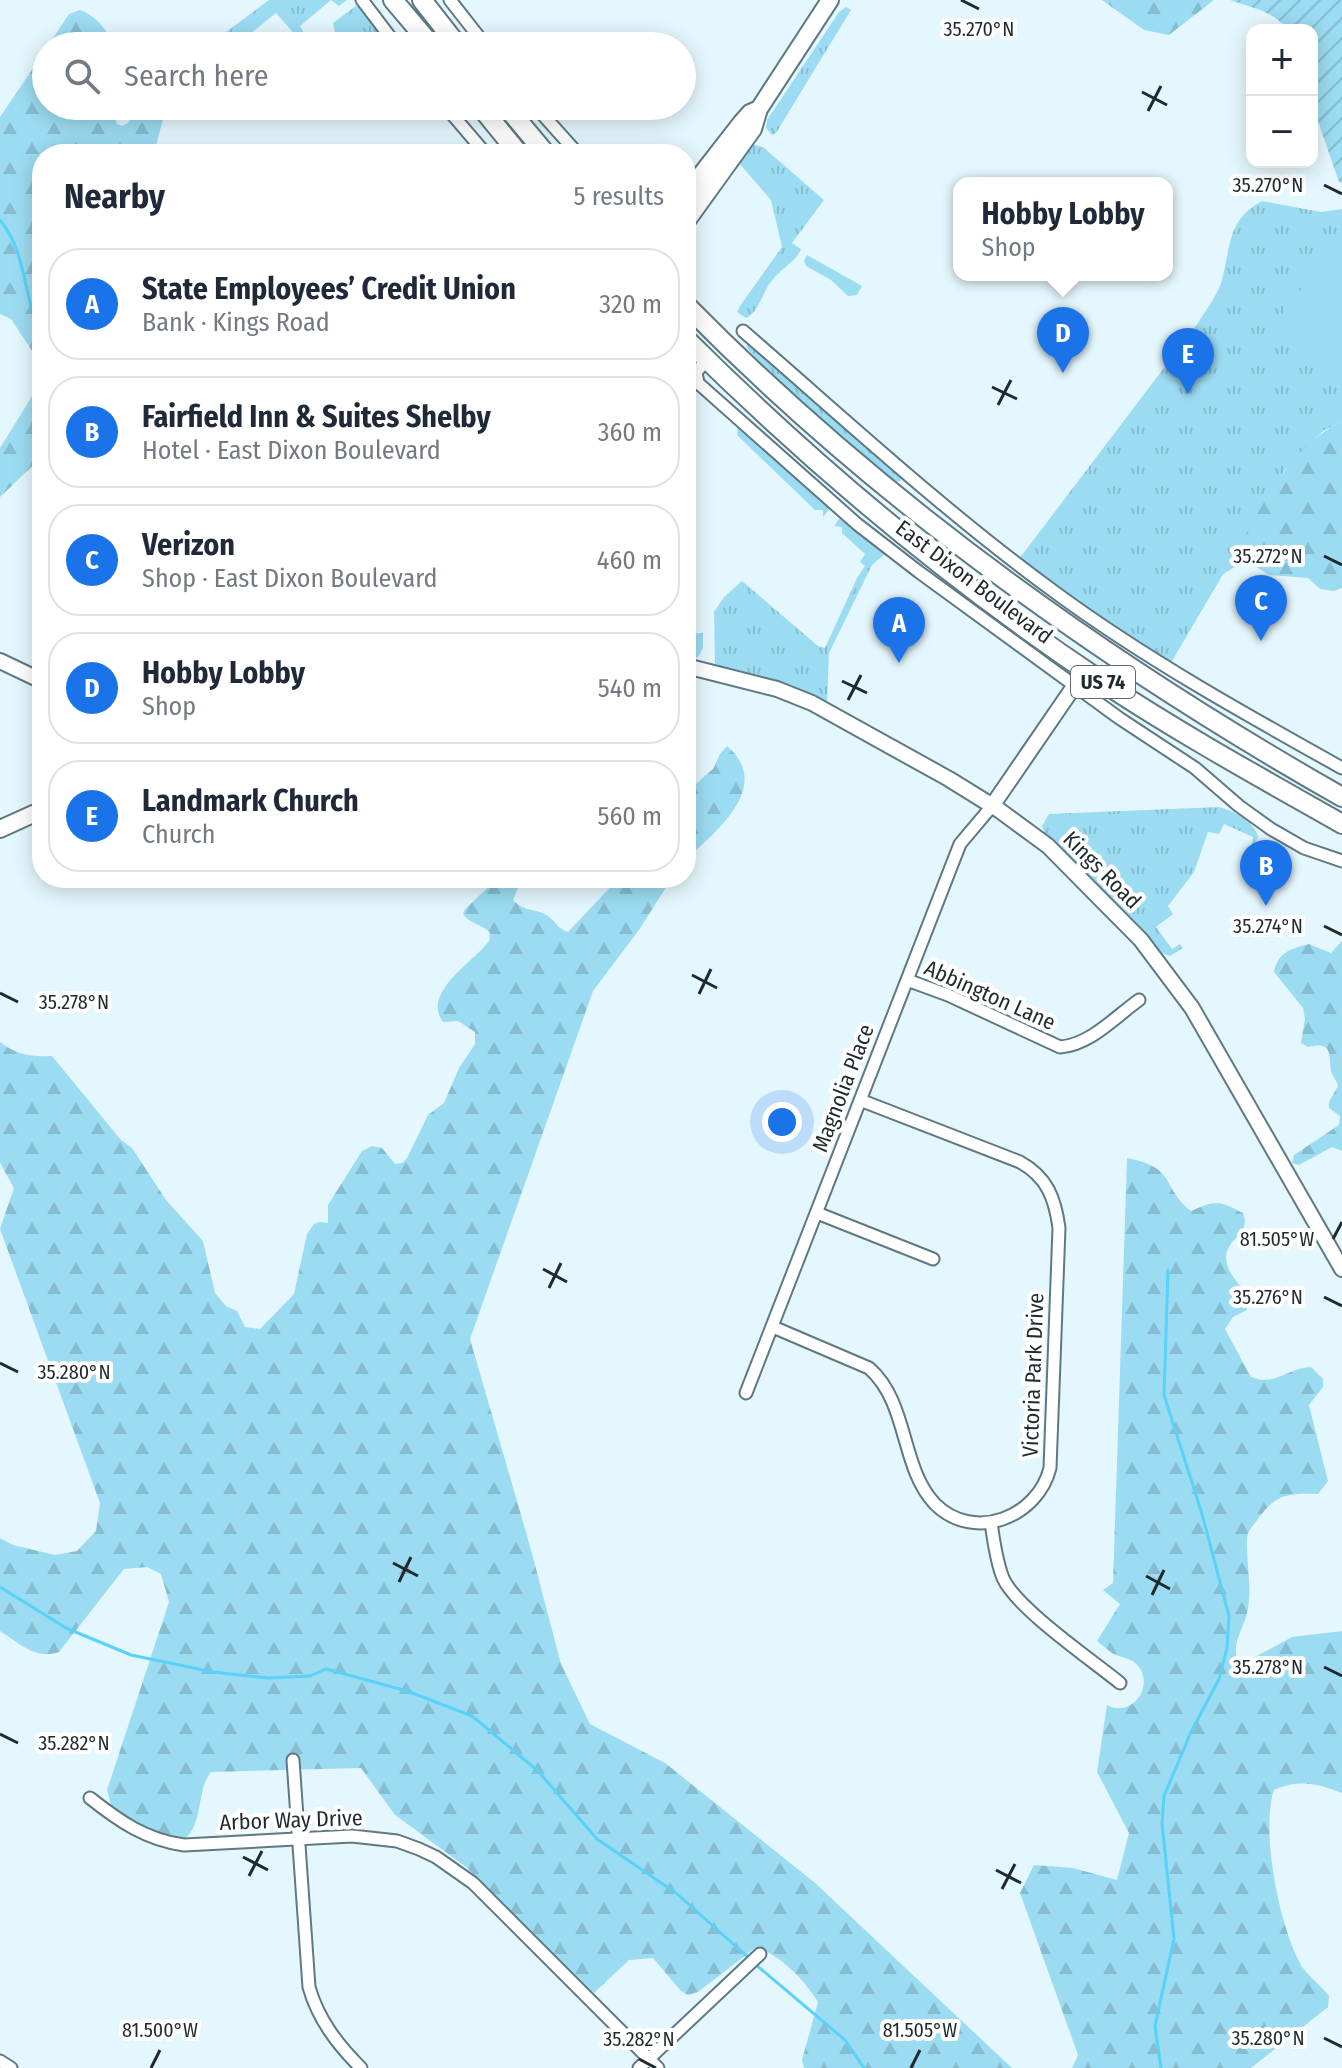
<!DOCTYPE html>
<meta charset="utf-8">
<style>
body{margin:0;font-family:"Fira Sans Condensed",sans-serif;background:#f6f6f7;color:#1f2937}
.controls{position:absolute;right:24px;top:24px;display:grid;overflow:hidden;border-radius:16px;box-shadow:0 4px 20px #0003}
.controls button{width:72px;height:72px;display:grid;place-items:center;padding:0;border:0;border-bottom:2px solid #e0e1e3;background:#fff;color:#1f2937;font:40px sans-serif}
.you{position:absolute;left:782px;top:1122px;width:28px;height:28px;margin:-20px;border:6px solid #fff;border-radius:50%;background:#1a73e8;box-shadow:0 0 0 12px #1a73e833}
.badge{display:grid;place-items:center;width:52px;height:52px;border-radius:50%;background:#1a73e8;color:#fff;font-size:26px;font-weight:700}
.pin{position:absolute;translate:-50% -66px;filter:drop-shadow(0 2px 4px #0008)}
.pin::after{content:'';position:absolute;top:42px;width:28px;height:24px;background:inherit;clip-path:polygon(0 0,100% 0,50% 100%)}
.popup{position:absolute;left:953px;top:177px;width:220px;height:104px;box-sizing:border-box;display:grid;place-content:center;border-radius:16px;background:#fff;filter:drop-shadow(0 2px 6px #0005);font-size:26px;white-space:nowrap;color:#747a83}
.popup b{font-size:30px;color:#1f2937}
.popup::after{content:'';position:absolute;left:50%;top:100%;margin-left:-16px;border:16px solid transparent;border-top-color:#fff}
.list{margin:0;padding:0;list-style:none}
h2{display:flex;justify-content:space-between;align-items:center;height:104px;margin:0;padding:0 32px;font-size:34px}
h2 small{font-size:26px;font-weight:400;color:#747a83}
.list li{display:grid;grid-template-columns:52px 1fr auto;gap:24px;align-items:center;box-sizing:border-box;height:112px;margin:0 16px 16px;padding:0 16px;border:2px solid #e0e1e3;border-radius:32px}
.list b{display:block;font-size:30px;white-space:nowrap}
.list p{margin:0;font-size:26px;white-space:nowrap;color:#747a83}
.list em{font-size:26px;font-style:normal;color:#747a83}
.icon{flex:none;width:44px;height:44px;fill:none;stroke:currentColor;stroke-width:2;stroke-linecap:round;stroke-linejoin:round}
.map{position:relative;flex:none;width:1342px;height:2068px;overflow:hidden}
.search{position:absolute;background:#fff;box-shadow:0 4px 20px #0003;left:32px;top:32px;width:664px;height:88px;display:flex;align-items:center;gap:20px;box-sizing:border-box;padding:0 28px;border-radius:44px;color:#747a83;font-size:30px}
.panel{position:absolute;background:#fff;box-shadow:0 4px 20px #0003;left:32px;top:144px;width:664px;height:744px;border-radius:32px}
.map>svg:first-child{display:block}
.grass{fill:url(#grass-tufts)}
.forest{fill:url(#forest-firs)}
.garden{fill:url(#garden-furrows)}
.pitch{fill:#9cdcf2}
.lines{fill:none;stroke-linecap:round;stroke-linejoin:round}
.stream{stroke:#59d2f7;stroke-width:3}
.minor-casing{stroke:#5e7982;stroke-width:15}
.tertiary-casing{stroke:#5e7982;stroke-width:18}
.secondary-casing{stroke:#5e7982;stroke-width:20}
.trunk-casing{stroke:#5e7982;stroke-width:22}
.minor{stroke:#fff;stroke-width:11}
.tertiary{stroke:#fff;stroke-width:14}
.secondary{stroke:#fff;stroke-width:16}
.trunk{stroke:#fff;stroke-width:18}
.ticks{fill:none;stroke:#1f2a2e;stroke-width:3}
.labels{text-anchor:middle;dominant-baseline:central;stroke-width:8;stroke-linejoin:round;paint-order:stroke}
.shield{fill:#fff;stroke:#626a6d;stroke-width:2}
.shield-label{font-size:20px;font-weight:bold;fill:#1f2a2e}
.street-label{font-size:22px;fill:#1f2a2e;stroke:#fff}
.ticks-label{font-size:20px;text-anchor:middle;fill:#1f2a2e;stroke:#fff;stroke-width:8;stroke-linejoin:round;paint-order:stroke}
</style>
<div class="map">
<svg width="1342" height="2068" viewBox="0 0 1342 2068">
<defs>
<pattern id="grass-tufts" width="24" height="20" patternUnits="userSpaceOnUse" patternTransform="scale(2)"><rect width="24" height="20" fill="#9cdcf2"/><path d="M3 7l-1-3M5 7V3M7 7l1-3M15 17l-1-3M17 17v-4M19 17l1-3" fill="none" stroke="#86bdd0"/></pattern>
<pattern id="forest-firs" width="22" height="20" patternUnits="userSpaceOnUse" patternTransform="scale(2)"><rect width="22" height="20" fill="#9cdcf2"/><path d="M5 1l3.5 6h-7zM16 11l3.5 6h-7z" fill="#86bdd0"/></pattern>
<pattern id="garden-furrows" width="10" height="10" patternUnits="userSpaceOnUse" patternTransform="scale(2)"><rect width="10" height="10" fill="#9cdcf2"/><path d="M-1 1l2-2M0 10L10 0M9 11l2-2" fill="none" stroke="#86bdd0"/></pattern>
</defs>
<rect width="100%" height="100%" fill="#e5f7fe"/>
<path class="grass" d="M269,0H347L339,6L331,0L300,26L305,35L299,39L276,13L235,46H207Z
M356,6L360,8L390,46H354L348,40L342,44L337,42L333,23Z
M846,7L851,10L776,133L772,135L766,128L767,120L839,12Z
M752,144L763,147L824,200L792,243L801,249C797,261 780,269 771,282C762,293 759,312 746,318L737,312L740,306L782,247L771,200L739,163Z
M1262,201L1321,212L1342,209V422L1323,431L1284,471L1169,666L1016,563L1198,323C1206,310 1216,297 1221,283C1231,249 1226,220 1262,201Z
M807,255L862,286L857,295L848,296L831,280L806,266L804,261Z
M750,343L901,476V481L894,482L773,381L746,346Z
M738,428L828,505L829,510L823,517V510H815L737,435Z
M839,519L844,520L886,553L872,565L829,653L827,705L715,666L714,612L724,597L742,581L818,646L825,648L857,578L865,566L860,562L865,554L842,533V527L834,526Z
M703,633V648L698,657L686,660V634Z
M1219,807C1233,811 1255,821 1258,837L1252,847L1253,837L1224,824L1219,834L1208,832L1194,872L1168,906L1173,914L1156,927L1172,949L1180,944L1183,948L1170,956L1160,953L1045,834L1042,826L1049,814Z"/>
<path class="forest" d="M1102,0H1214L1169,35L1144,30Z
M80,10C96,16 108,30 114,46H48L69,14Z
M46,49V106H110L117,124L122,126L128,123L139,107L157,106L165,111L154,154H42V457L0,497V448L34,393L38,360L11,319L0,314V117Z
M1342,422V588L1334,591L1320,589L1308,578L1269,575L1252,564L1242,563L1223,574C1254,523 1285,447 1342,422Z
M727,746C773,785 718,831 686,859V799L690,789L713,769L720,754Z
M498,878H532L518,888L513,900C525,913 537,908 548,916C556,922 558,929 568,932L619,878H672L639,930L593,991L470,1339L530,1546L561,1664L590,1724L665,1763L814,1882L1012,2068H804L802,2060L818,2002C807,1983 777,1951 755,1948L698,1992L688,1995L681,1991L653,1958L629,1960L594,1993L466,1867L395,1815L361,1768L211,1772C196,1791 204,1820 186,1838C156,1838 136,1826 112,1808L107,1790L169,1602L161,1574L147,1567L124,1569L59,1652C35,1660 19,1643 0,1631V1538L13,1545L55,1555L77,1551L96,1531L100,1503L0,1229L14,1188L0,1163V1042C17,1055 31,1057 52,1056L121,1140L132,1148L166,1200L203,1241L215,1293L226,1306L237,1311L245,1327L260,1329L294,1294L307,1234L314,1224L319,1222L328,1223V1205L362,1151L372,1146L382,1148L395,1164L402,1163L407,1158L428,1115L444,1103L459,1068L475,1044V1032L458,1021L443,1022C421,992 474,962 489,941L490,933C483,924 469,924 463,914L465,909Z
M1342,941V1151L1332,1147L1299,1165L1292,1163L1294,1155L1339,1125L1340,1116L1329,1108V1102L1338,1086C1337,1081 1334,1078 1332,1074C1327,1058 1336,1040 1308,1047L1301,1043L1305,1019L1303,1008L1274,972C1278,952 1290,949 1309,944L1331,953Z
M1127,1158C1178,1168 1160,1186 1191,1211C1216,1200 1218,1200 1243,1213C1252,1234 1226,1238 1226,1258C1227,1279 1250,1287 1247,1310L1233,1317L1225,1329L1251,1377C1277,1387 1288,1367 1311,1367L1323,1379V1387L1309,1405L1328,1481L1318,1494C1285,1493 1274,1495 1255,1523C1251,1528 1247,1533 1247,1539C1246,1562 1252,1584 1248,1608C1246,1626 1230,1643 1238,1662L1242,1664L1292,1637L1342,1631V1793C1317,1783 1298,1779 1274,1790C1260,1830 1280,1932 1303,1968C1310,1978 1321,1985 1329,1996L1328,2007L1251,2068H1072L1078,2055L1020,1893L1034,1865L1073,1868L1117,1880L1129,1833L1097,1772L1107,1705C1131,1718 1154,1688 1139,1667C1132,1657 1122,1659 1112,1653C1107,1649 1102,1645 1097,1641L1120,1604L1103,1590L1113,1583Z"/>
<path class="garden" d="M1230,0H1342V183L1339,182L1312,104V30H1287C1277,12 1249,7 1230,0Z"/>
<path class="pitch" d="M1342,238V366L1281,327L1279,322L1281,315Z"/>
<g class="lines">
<path class="stream" d="M0,220C28,254 22,297 42,335
M0,1587L66,1628L131,1655L213,1672L268,1678L310,1676L326,1669L407,1691L472,1716L538,1771L597,1839L676,1893L750,1959
M755,1964L845,2040L864,2068
M1161,2068L1155,2026L1174,1939L1162,1823L1164,1796L1191,1732L1219,1679L1227,1648L1229,1616L1202,1514L1164,1395L1168,1270"/>
<g class="minor-casing">
<path id="minor" d="M362,0L397,46
M450,0L486,46
M445,106L486,154
M535,106L578,154
M743,331C846,420 946,513 1056,593C1146,659 1245,714 1342,768
M707,360L696,372L698,383L857,524L919,572L1119,718L1195,768L1239,806L1271,829L1304,848L1342,861
M907,980L948,995L1060,1047C1090,1045 1115,1017 1139,1000
M817,1213L933,1259
M773,1327L869,1368C909,1403 900,1467 935,1504C974,1543 1038,1517 1050,1468L1059,1228C1055,1198 1047,1177 1020,1162L860,1100
M746,1393L960,844L992,806
M991,1523C994,1541 996,1561 1003,1578C1016,1608 1092,1660 1120,1683
M293,1760L309,1987C318,2019 337,2044 361,2068
M90,1798C119,1821 146,1840 184,1845L352,1836L397,1841L419,1849L436,1857L473,1883L658,2068
M0,2061L11,2068
M639,2068L760,1954"/>
</g>
<g class="tertiary-casing">
<path id="tertiary" d="M0,661L42,681
M686,666L777,689L812,703L949,779L999,810L1048,846L1141,940L1192,1008L1342,1269
M992,806L1075,685"/>
</g>
<g class="secondary-casing">
<path id="secondary" d="M686,194L742,122L750,113L759,109
M686,222L753,129L759,109L830,0
M0,829L42,810"/>
</g>
<g class="trunk-casing">
<path id="trunk" d="M393,0L432,46
M422,0L458,46
M480,106L519,154
M506,106L546,154
M686,305C878,500 1104,662 1342,797
M686,339C815,467 956,585 1107,685C1183,735 1263,779 1342,824"/>
</g>
<use href="#minor" class="minor"/>
<use href="#tertiary" class="tertiary"/>
<use href="#secondary" class="secondary"/>
<use href="#trunk" class="trunk"/>
</g>
<path class="ticks" d="M961,0L979,9M1142,92L1167,105M1148,111L1161,86M1324,185L1342,194M992,387L1017,399M998,405L1011,380M1324,556L1342,565M842,681L867,693M848,700L861,675M1324,926L1342,935M692,975L717,988M0,993L18,1002M699,994L711,969M1333,1239L1342,1222M543,1269L567,1282M549,1288L561,1263M1324,1297L1342,1306M0,1363L18,1372M393,1563L418,1576M1146,1576L1170,1589M399,1582L411,1557M1152,1595L1164,1570M1324,1667L1342,1676M0,1734L18,1743M243,1857L268,1870M996,1870L1021,1883M249,1876L262,1851M1002,1889L1015,1864M1324,2038L1342,2047M639,2059L656,2068M151,2068L160,2050M911,2068L920,2050"/>
<g class="labels">
<rect class="shield" x="1071" y="666" width="64" height="32" rx="6"/>
<g class="shield-label">
<text x="1103" y="682">US 74</text>
</g>
<g class="street-label">
<text transform="translate(974 582) rotate(37)">East Dixon Boulevard</text>
<text transform="translate(1102 870) rotate(45)">Kings Road</text>
<text transform="translate(990 995) rotate(24)">Abbington Lane</text>
<text transform="translate(843 1088) rotate(-69)">Magnolia Place</text>
<text transform="translate(1033 1375) rotate(-88)">Victoria Park Drive</text>
<text transform="translate(291 1820) rotate(-2)">Arbor Way Drive</text>
</g>
</g>
<g class="ticks-label">
<text x="979" y="36">35.270°N</text>
<text x="1268" y="192">35.270°N</text>
<text x="1268" y="563">35.272°N</text>
<text x="1268" y="933">35.274°N</text>
<text x="74" y="1009">35.278°N</text>
<text x="1277" y="1246">81.505°W</text>
<text x="1268" y="1304">35.276°N</text>
<text x="74" y="1379">35.280°N</text>
<text x="1268" y="1674">35.278°N</text>
<text x="74" y="1750">35.282°N</text>
<text x="160" y="2037">81.500°W</text>
<text x="920" y="2037">81.505°W</text>
<text x="1268" y="2045">35.280°N</text>
<text x="639" y="2046">35.282°N</text>
</g>
</svg>
<div class="controls">
<button>+</button>
<button>−</button>
</div>
<div class="you"></div>
<div class="pin badge" style="left:899px;top:663px">A</div>
<div class="pin badge" style="left:1266px;top:906px">B</div>
<div class="pin badge" style="left:1261px;top:641px">C</div>
<div class="pin badge" style="left:1063px;top:373px">D</div>
<div class="popup"><b>Hobby Lobby</b>Shop</div>
<div class="pin badge" style="left:1188px;top:394px">E</div>
<div class="search"><svg class="icon" aria-label="search" viewBox="0 0 24 24"><circle cx="10" cy="10" r="6"/><path d="M15 15l6 6"/></svg>Search here</div>
<section class="panel">
<h2>Nearby<small>5 results</small></h2>
<ul class="list">
<li><span class="badge">A</span><div><b>State Employees’ Credit Union</b><p>Bank · Kings Road</p></div><em>320 m</em></li>
<li><span class="badge">B</span><div><b>Fairfield Inn &amp; Suites Shelby</b><p>Hotel · East Dixon Boulevard</p></div><em>360 m</em></li>
<li><span class="badge">C</span><div><b>Verizon</b><p>Shop · East Dixon Boulevard</p></div><em>460 m</em></li>
<li><span class="badge">D</span><div><b>Hobby Lobby</b><p>Shop</p></div><em>540 m</em></li>
<li><span class="badge">E</span><div><b>Landmark Church</b><p>Church</p></div><em>560 m</em></li>
</ul>
</section>
</div>
